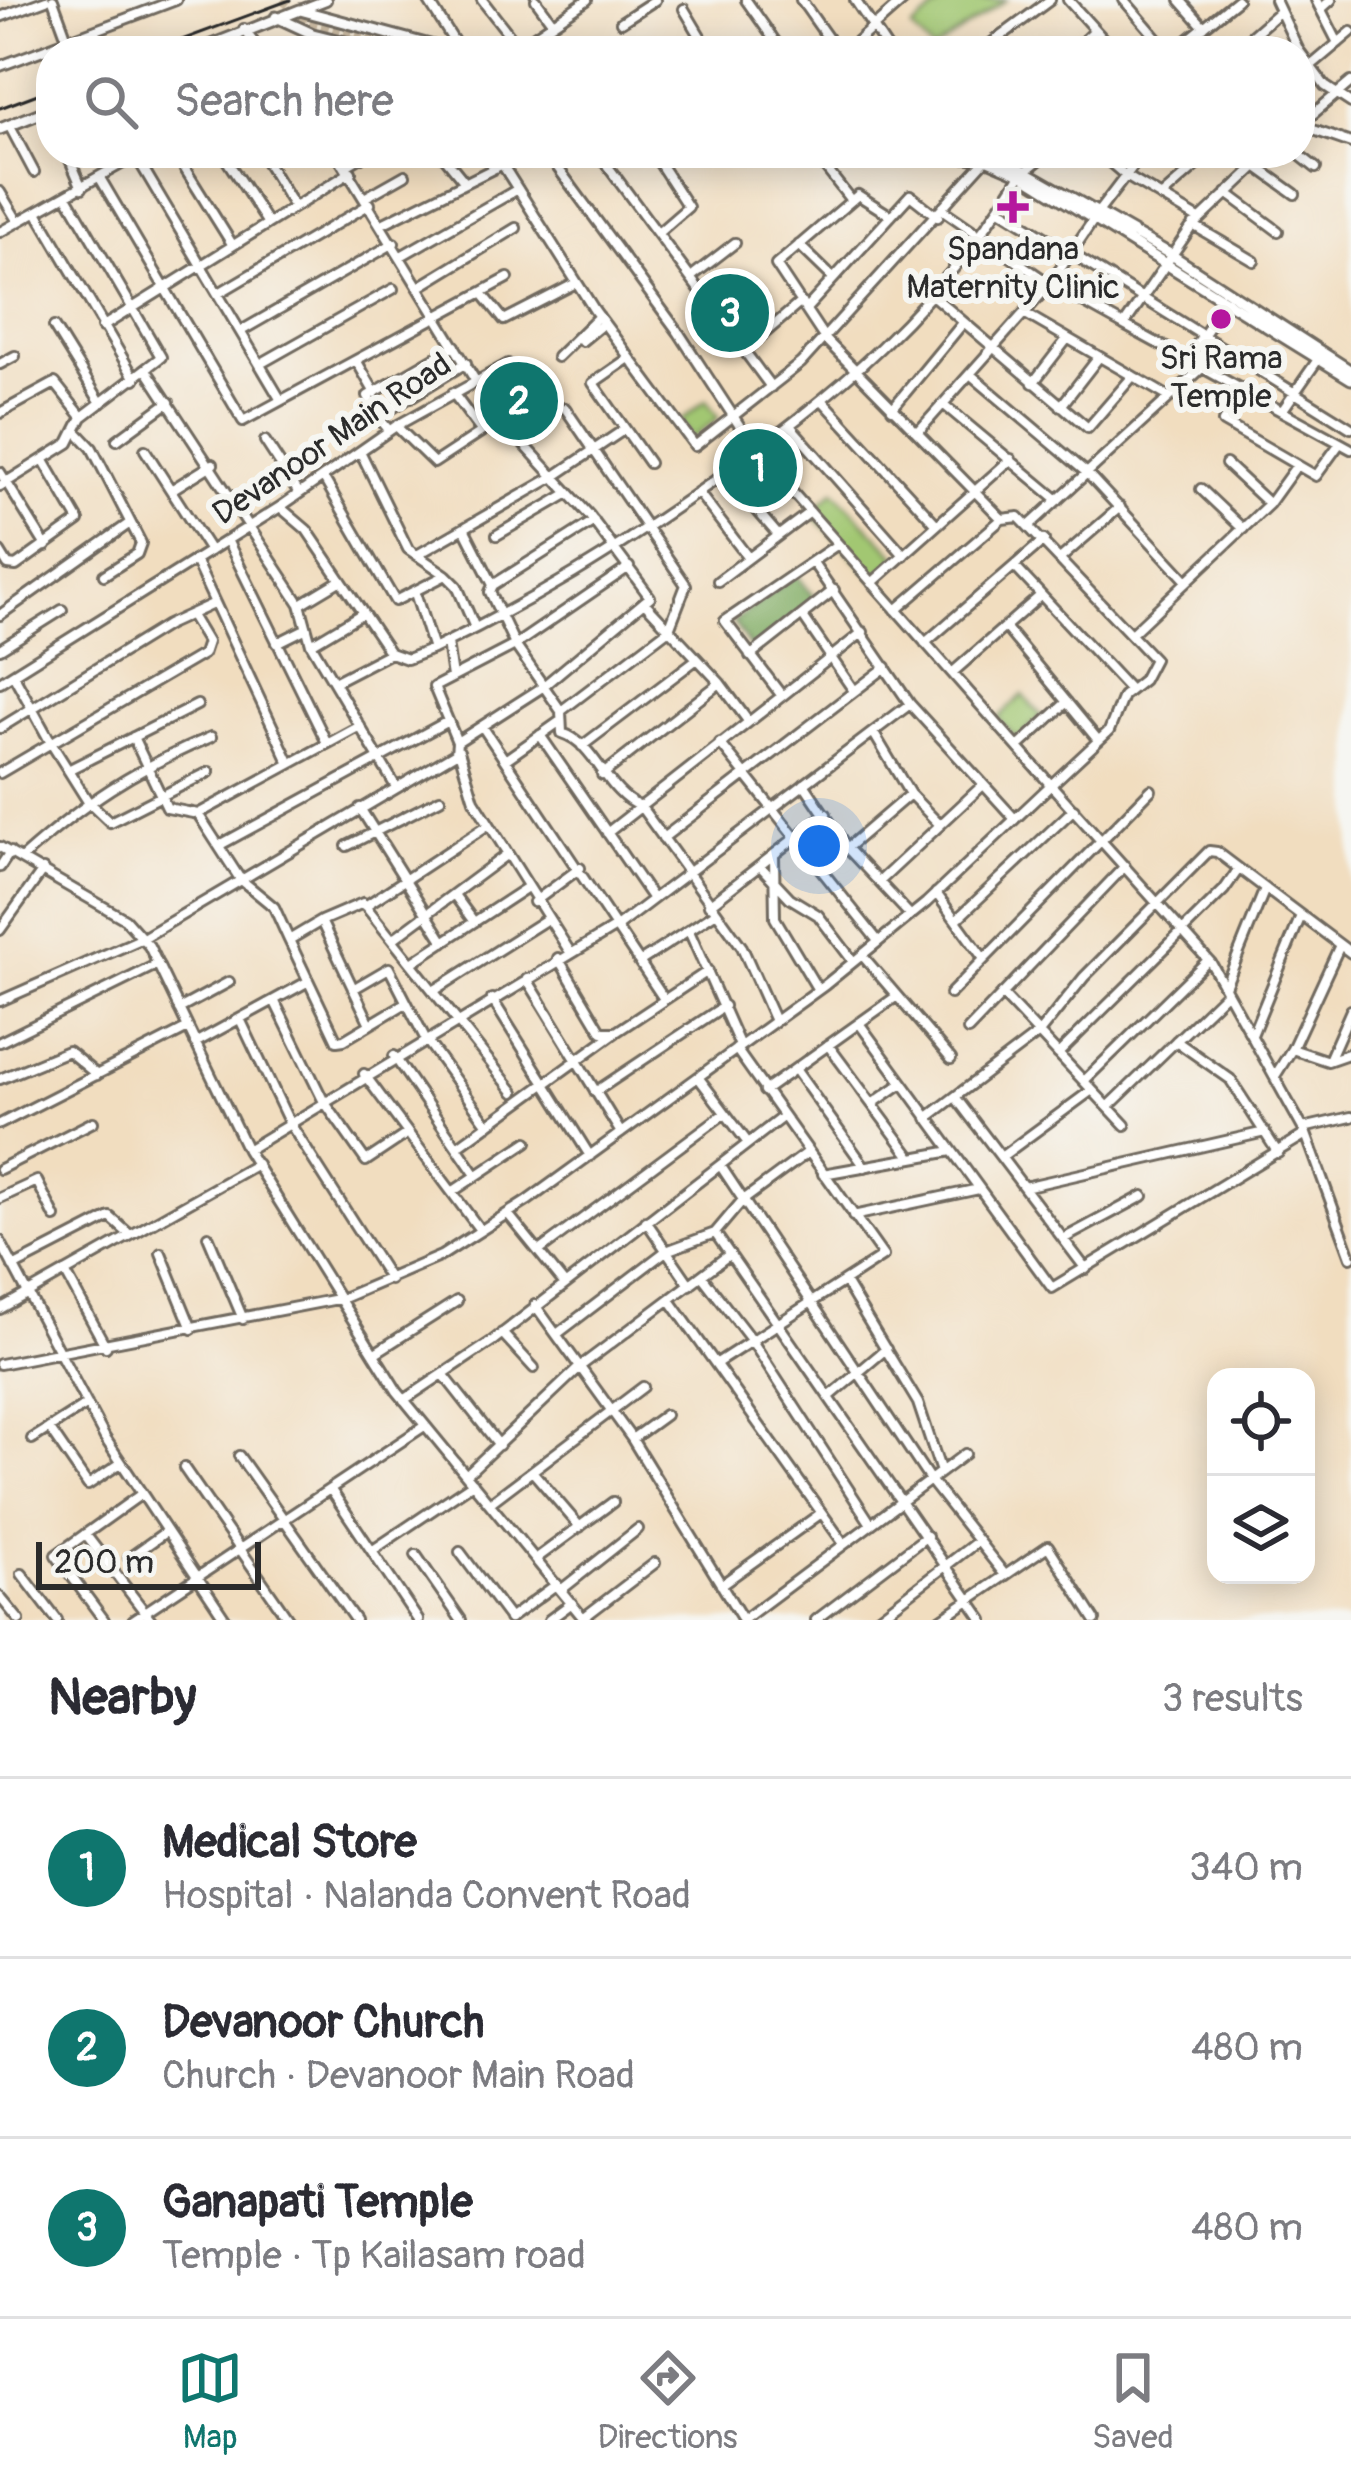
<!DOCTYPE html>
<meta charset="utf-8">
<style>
body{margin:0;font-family:Pangolin,sans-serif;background:#f7f7f7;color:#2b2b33}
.controls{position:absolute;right:36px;bottom:36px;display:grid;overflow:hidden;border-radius:24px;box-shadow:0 6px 30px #0003}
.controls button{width:108px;height:108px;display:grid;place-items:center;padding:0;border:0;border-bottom:3px solid #e1e1e2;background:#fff;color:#2b2b33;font:60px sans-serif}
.scale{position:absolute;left:36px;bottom:30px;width:225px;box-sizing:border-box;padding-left:12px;border:6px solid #2b2b2b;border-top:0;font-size:33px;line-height:42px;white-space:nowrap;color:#2b2b2b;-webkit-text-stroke:9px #f6f6f2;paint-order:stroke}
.you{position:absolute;left:819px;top:846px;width:42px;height:42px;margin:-30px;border:9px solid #fff;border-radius:50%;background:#1a73e8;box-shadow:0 0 0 18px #1a73e833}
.badge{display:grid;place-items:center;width:78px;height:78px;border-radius:50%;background:#0f766e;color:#fff;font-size:39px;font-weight:700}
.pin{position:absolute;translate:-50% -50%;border:6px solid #fff;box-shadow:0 3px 12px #0006}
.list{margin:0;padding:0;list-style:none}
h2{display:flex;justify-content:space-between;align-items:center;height:156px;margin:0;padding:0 48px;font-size:51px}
h2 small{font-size:39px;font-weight:400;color:#7c7c81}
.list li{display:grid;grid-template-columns:78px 1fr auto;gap:36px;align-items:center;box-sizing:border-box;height:180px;padding:0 48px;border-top:3px solid #e1e1e2}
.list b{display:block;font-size:45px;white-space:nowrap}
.list p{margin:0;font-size:39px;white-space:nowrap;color:#7c7c81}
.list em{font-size:39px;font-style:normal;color:#7c7c81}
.icon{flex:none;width:66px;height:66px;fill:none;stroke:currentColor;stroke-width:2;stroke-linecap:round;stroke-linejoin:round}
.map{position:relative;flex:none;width:1351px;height:1620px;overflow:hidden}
.search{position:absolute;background:#fff;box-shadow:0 6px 30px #0003;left:36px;right:36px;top:36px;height:132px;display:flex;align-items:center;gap:30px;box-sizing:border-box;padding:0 42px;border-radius:48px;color:#7c7c81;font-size:45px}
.sheet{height:696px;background:#fff}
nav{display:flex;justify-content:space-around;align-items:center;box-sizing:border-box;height:168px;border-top:3px solid #e1e1e2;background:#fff;font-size:33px;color:#7c7c81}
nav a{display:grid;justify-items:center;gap:6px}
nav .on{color:#0f766e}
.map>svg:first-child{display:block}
.green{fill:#a2c772;stroke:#66794e;stroke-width:3}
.forest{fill:#81ac64;stroke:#566c48;stroke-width:3}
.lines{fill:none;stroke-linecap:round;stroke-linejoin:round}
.minor-tunnel{stroke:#c9b9a1;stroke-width:8;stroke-dasharray:8 4;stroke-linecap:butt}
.minor-casing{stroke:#70695f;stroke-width:14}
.major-casing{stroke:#70695f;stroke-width:15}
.minor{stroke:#fff;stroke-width:8}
.major{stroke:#fff;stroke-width:9}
.rail{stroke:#2b2b2b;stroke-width:3}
.poi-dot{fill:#b5179e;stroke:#f6f6f2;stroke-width:4.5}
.labels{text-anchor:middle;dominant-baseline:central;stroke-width:12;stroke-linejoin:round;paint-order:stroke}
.poi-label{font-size:33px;fill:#2b2b2b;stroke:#f6f6f2}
.street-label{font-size:33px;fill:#2b2b2b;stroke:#f6f6f2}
</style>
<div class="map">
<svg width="1351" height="1620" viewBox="0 0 1351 1620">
<rect width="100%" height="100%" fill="#f6f6f2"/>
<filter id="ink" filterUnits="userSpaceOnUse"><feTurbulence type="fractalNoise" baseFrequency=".00833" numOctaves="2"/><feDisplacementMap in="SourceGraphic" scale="24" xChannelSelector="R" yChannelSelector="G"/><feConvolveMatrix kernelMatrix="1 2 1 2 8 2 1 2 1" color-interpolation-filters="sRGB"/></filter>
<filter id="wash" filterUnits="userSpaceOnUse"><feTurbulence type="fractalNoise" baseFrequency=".004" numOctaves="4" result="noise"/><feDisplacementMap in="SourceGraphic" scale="48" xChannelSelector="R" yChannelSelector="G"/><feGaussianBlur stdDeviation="2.7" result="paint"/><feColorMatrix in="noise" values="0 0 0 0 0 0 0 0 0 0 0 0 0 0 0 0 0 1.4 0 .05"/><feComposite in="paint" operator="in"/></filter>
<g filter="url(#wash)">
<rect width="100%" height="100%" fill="#f1ddbf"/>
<path class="green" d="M947,0H1006L933,51L912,29Z
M706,400L718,418L692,439L680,421Z
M834,491L898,557L874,579L811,513Z
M1023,695L1041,716L1017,740L998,718Z"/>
<path class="forest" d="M796,574L817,601L752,650L733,622Z"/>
</g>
<g filter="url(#ink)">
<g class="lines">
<path class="minor-tunnel" d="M282,0L308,23L421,51"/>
<g class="minor-casing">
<path id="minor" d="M53,0L68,41
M428,0L460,51
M482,0L521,50
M536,0L553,23
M746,0L782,51
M801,0L837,51
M855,0L889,51
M1068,0L1114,51
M1124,0L1168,51
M1180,0L1204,27
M1275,0L1299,51
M1316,0L1338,43
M684,9L709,51
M1321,9L1331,0
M300,10L326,0
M0,17L46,0
M621,22L655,0
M244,29L260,51
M518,47L587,0
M324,51L337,41
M846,51L904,0
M981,51L1050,0
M1073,51L1095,30
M1174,51L1237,0
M1234,51L1280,11
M1300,52L1325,86L1351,103
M0,66L176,0
M1300,75L1351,32
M9,125L34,172
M1300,125L1351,82
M1302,126L1351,143
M67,153L82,188
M175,153L232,244
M222,153L267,222
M261,153L294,207
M336,153L475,380
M441,153L463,180
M495,153L595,311L695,446L801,363L987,158
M547,153L679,333L756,451L1051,785L1109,731L1123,696L1143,680L1154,659L1019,517L1002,519L896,610
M598,153L771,387
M653,153L688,207L658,233
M814,153L850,199
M1099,153L1126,176L1199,219
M1270,153L1190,229L1124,325L1351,449
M1297,153L1316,168
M136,156L279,397
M346,166L368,153
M1256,166L1295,194
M1028,169L1048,153
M100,178L243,421L508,278
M0,192L18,222
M1227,193L1278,231
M366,197L405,175
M1161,197L1211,153
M1000,209L1351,428
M943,210L1050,284L1124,325
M1099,211L1143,153
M37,212L135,379
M891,216L858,195L776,265L825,339L1002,519
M382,224L501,165
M1193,225L1254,261
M0,232L141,153
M799,245L833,278
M401,256L518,189
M691,277L735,243
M419,287L516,228
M219,293L370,204
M482,293L504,320L576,283
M932,295L1088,428L1133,376
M806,309L910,195L938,217
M1024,313L1169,397
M54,327L101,403
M102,327L351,172
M241,331L394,243
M582,341L604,323
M744,351L801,302
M557,357L599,316
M629,358L593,383L649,463
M1187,359L1227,301
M356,360L375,393
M0,364L15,356
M260,364L393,289
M147,371L300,604L311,644L396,787
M970,374L1087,473L1187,581
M1033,383L1067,339
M1242,388L1223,422L1316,476L1340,443
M453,393L481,431
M824,402L937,525
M943,404L1058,500
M1061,406L1099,357
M892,409L963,323
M1282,411L1319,358
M0,413L55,383L82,417
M378,417L368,396L455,346
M791,427L904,555
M389,430L378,417L466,363
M77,432L92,448L141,543L137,554L104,575
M918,432L1050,284L1094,219
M117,440L169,402
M265,441L299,493
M145,450L210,551
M1226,464L1269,504
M0,472L46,546
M725,473L778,535
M323,477L395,601L446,575L408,549L360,451
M0,486L69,443L82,417L161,357L67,196
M1201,489L1243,529
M171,490L213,464
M698,492L747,556
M280,507L307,530L390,653L407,659L433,649
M1030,525L1203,367
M464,528L493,585
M497,535L569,493
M227,540L327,743
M0,552L8,565L16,566L79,521L43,459
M417,555L555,476L625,429
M1061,558L1120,507
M195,560L290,764
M814,564L910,704L1014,818
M1014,566L1130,690
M629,567L515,645L561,711L562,733C597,744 605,793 641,807L742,947L775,1021
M446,575L457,586L475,628
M718,581L810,512
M872,583L1011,459
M415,593L433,649C534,601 616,550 707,486C838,393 935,313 1021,174
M644,602L720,683
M301,604L341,580
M0,615L130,523
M802,615L854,691
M192,617L207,642L203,654L51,743L87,800L110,822L209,772
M1005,627L1098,740
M1131,634L1269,504L1297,465
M277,643L305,629
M447,643L452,677
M925,643L1044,540
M311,644L363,613
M0,649L62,610
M750,656L834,590
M952,673L1040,596
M0,682L280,507L396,426L508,364
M334,682L390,653
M782,696L863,632
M561,711L669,629L686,585L565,408
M482,726L664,999
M0,728L167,625L215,603
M873,732L910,794L940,825
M540,735L653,899
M133,737L167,808L198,814L240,879L274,907L289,940
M457,742L434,687L515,645L490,592L493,585L594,521
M720,743L878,941
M582,746L697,659
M1018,747L1067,702
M459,751L474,800L570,952
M505,760L559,722
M68,770L197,705
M0,773L51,743L13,674
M602,775L720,683L748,721
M804,784L847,848L910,915
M360,808L444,942
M198,814L360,726
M607,833L782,696L725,621L838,544
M663,838L886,667
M220,845L448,721
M347,846L440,799
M0,847L125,919L149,946L247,1150L397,1391L585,1620
M847,848L910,794
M774,856L775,918L818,990
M22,858C85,802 133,770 211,737
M0,867L10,852
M761,867L790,898L818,915L853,961
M879,882L983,785
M936,893L984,959
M455,896L474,922
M534,902L580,868
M709,905L826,814
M365,906L488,825
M956,920L1074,809
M321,921L363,903L514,1092
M0,930L43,870
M689,931L740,1046
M393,939L506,855
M862,955L951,1059
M558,958L602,1032H616L708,971
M641,961L715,913
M413,962L526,888
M527,979L621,1133
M1225,987L1264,891
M353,989L389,968L425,1038L488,1125
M435,990L547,919
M950,994L1151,790
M1002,994L1125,1125
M492,999L590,1156
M274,1000L323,1100L366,1161L408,1133
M0,1001L143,938L456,753L457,742L541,688L650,597L589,515L501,419L434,463L396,426
M179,1009L229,982
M240,1019L289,1122L390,1280
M859,1023L1052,1288L1306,1134
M370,1024L321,921L289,940L337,1041L344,1040L406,1003
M968,1030L1125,866
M1252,1035L1300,918
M1176,1041L1230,1079L1278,1153
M0,1042L158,964
M195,1043L307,982
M828,1045L912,1158
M1292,1049L1340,945
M1058,1054L1224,890L1238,870
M394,1056L476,1175
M1329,1060L1351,1010
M795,1069L865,1167
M364,1074L480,1230
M1275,1076L1292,1049L1328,1061L1351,1053
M698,1077L748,1143
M0,1079L68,1051L97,1075
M1084,1081L1208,960
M764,1091L897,996
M595,1092L724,1006
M956,1098L1086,1269
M872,1104L902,1083
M1108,1107L1227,992
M927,1118L1039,1033L1084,977L1209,851L1217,852L1351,953
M0,1124L188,1028
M1303,1128L1351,1117
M457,1147L616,1032
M247,1150L619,925L910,704
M1001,1157L1092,1090
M720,1165L930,1480L1005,1575
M0,1169L93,1122
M823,1174L952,1151
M1024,1187L1265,1132
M452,1192L527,1142
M0,1198L37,1181L55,1217
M508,1214L563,1282
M853,1216L979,1189
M646,1221L690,1285
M715,1233L983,1620
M208,1236L243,1319
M1063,1239L1143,1196
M0,1241L105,1438L226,1620
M539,1251L725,1113
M161,1253L192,1329
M13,1267L110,1217L129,1234
M65,1272L106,1347
M702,1276L752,1341L871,1524
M845,1282L918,1403L941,1472
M670,1300L844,1544
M535,1305L632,1439L743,1620
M0,1309L257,1164
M502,1333L534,1368
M557,1334L666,1251L715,1233L742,1201L807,1153
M375,1353L457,1301
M717,1363L883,1256L736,1049
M0,1364L343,1298L441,1256L527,1201L825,985L926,903L1051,785L1211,963L1306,1134L1351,1257
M443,1374L499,1445
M829,1397L886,1349
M404,1400L491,1342L781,1118
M49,1428L88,1485L121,1463
M32,1439L87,1404
M632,1439L665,1415
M239,1456L355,1620
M184,1468L289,1620
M532,1471L580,1527
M466,1475L582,1365L730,1254
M331,1490L418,1620
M491,1502L643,1387
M85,1534L151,1620
M373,1550L473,1483
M460,1552L510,1619
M416,1555L461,1620
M129,1558L164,1533
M537,1558L613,1502
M22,1574L57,1620
M721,1585L820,1514
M561,1590L638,1529
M0,1597L19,1620
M583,1618L655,1563
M509,1619L557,1584
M104,1620L56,1555L140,1495
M133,1620L423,1427
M549,1620L572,1603
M743,1620L965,1454
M816,1620L927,1536
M875,1620L978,1541
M940,1620L1048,1546L1095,1620"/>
</g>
<g class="major-casing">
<path id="major" d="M276,17L313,34L381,51
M196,51L300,10L452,51
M0,129L51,109
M923,153L986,159L1021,174L1351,379
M993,153L1170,254L1351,371"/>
</g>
<use href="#minor" class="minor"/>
<use href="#major" class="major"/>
<path class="rail" d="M152,51L290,0
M0,108L51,89"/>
</g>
</g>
<g class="poi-dot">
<path d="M1007 189h12v12h12v12h-12v12h-12v-12h-12v-12h12z"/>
<circle cx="1221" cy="319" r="12"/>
</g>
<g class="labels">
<g class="poi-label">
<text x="1013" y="249">Spandana<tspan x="1013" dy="38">Maternity Clinic</tspan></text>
<text x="1221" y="358">Sri Rama<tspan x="1221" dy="38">Temple</tspan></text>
</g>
<g class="street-label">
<text transform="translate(332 439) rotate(-34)">Devanoor Main Road</text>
</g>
</g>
</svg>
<div class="controls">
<button><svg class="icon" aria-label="locate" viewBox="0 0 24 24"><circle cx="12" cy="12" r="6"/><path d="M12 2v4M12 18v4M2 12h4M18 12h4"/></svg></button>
<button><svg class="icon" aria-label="layers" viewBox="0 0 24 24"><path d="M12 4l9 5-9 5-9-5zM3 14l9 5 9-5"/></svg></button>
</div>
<div class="scale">200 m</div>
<div class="you"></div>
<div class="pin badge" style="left:758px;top:468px">1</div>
<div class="pin badge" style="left:519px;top:401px">2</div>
<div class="pin badge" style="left:730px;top:313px">3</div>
<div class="search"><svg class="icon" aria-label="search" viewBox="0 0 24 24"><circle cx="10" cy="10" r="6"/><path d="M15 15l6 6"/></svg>Search here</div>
</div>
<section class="sheet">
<h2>Nearby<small>3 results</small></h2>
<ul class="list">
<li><span class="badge">1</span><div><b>Medical Store</b><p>Hospital · Nalanda Convent Road</p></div><em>340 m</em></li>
<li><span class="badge">2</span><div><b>Devanoor Church</b><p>Church · Devanoor Main Road</p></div><em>480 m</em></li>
<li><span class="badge">3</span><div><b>Ganapati Temple</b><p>Temple · Tp Kailasam road</p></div><em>480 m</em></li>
</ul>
</section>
<nav>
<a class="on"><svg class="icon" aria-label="map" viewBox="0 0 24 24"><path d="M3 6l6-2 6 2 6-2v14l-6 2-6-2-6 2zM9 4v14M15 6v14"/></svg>Map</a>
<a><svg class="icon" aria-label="directions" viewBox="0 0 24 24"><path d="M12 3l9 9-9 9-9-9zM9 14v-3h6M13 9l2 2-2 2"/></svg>Directions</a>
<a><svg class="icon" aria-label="saved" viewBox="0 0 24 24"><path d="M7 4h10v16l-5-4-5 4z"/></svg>Saved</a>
</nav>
